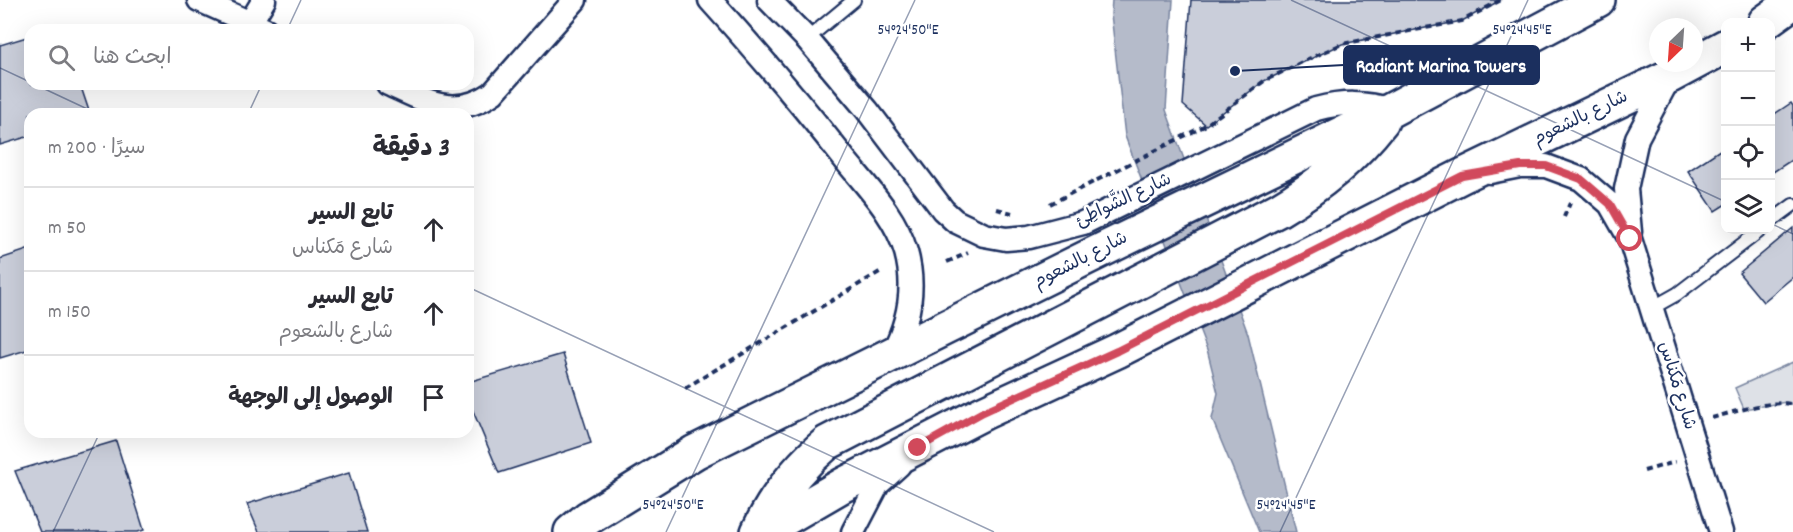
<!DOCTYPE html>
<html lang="ar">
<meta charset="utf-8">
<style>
body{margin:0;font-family:Dekko,"Playpen Sans Arabic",sans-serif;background:#f7f7f7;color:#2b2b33;direction:rtl}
.controls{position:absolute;right:18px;top:18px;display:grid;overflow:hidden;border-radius:12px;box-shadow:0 6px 24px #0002}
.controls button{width:54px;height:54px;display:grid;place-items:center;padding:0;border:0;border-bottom:2px solid #e1e1e2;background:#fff;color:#2b2b33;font:30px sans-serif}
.compass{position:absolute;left:1649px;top:18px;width:54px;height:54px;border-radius:50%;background:#fff;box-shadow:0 6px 24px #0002;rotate:205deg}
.stop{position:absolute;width:18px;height:18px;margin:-14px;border:4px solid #d1495b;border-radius:50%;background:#fff}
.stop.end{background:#d1495b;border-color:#fff;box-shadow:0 2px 6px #0008}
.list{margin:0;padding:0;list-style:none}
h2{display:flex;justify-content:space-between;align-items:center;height:78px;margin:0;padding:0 24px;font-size:26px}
h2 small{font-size:20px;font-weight:400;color:#7c7c81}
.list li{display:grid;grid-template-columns:39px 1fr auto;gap:18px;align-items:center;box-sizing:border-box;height:84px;padding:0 24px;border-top:2px solid #e1e1e2}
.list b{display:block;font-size:22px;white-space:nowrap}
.list p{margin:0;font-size:20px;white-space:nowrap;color:#7c7c81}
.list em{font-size:20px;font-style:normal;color:#7c7c81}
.icon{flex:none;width:33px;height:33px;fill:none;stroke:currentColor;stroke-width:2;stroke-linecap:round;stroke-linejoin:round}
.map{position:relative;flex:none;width:1793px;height:532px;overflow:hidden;direction:ltr}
.search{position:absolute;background:#fff;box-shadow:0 6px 24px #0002;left:24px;top:24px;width:450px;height:66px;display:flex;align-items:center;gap:15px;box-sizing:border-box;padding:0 21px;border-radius:18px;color:#7c7c81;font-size:22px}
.panel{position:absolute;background:#fff;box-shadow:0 6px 24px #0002;left:24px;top:108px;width:450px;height:330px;border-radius:18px;direction:rtl}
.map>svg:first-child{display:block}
.green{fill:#dee1e7;stroke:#7c88a2;stroke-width:1.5}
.water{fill:#b5bbca;stroke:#77839f;stroke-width:1.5}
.building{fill:#caceda;stroke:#1b2f5e;stroke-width:1.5}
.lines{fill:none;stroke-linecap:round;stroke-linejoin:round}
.service-casing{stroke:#1b2f5e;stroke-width:16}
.minor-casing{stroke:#1b2f5e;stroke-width:27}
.secondary-casing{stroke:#1b2f5e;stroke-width:38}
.path{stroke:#1b2f5e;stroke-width:4;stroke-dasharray:6 4.5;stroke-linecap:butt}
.service{stroke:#fff;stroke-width:12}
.minor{stroke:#fff;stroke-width:22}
.secondary{stroke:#fff;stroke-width:33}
.route{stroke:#d1495b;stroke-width:8}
.ticks{fill:none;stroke:#1b2f5e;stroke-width:1.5;stroke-opacity:0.45}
.labels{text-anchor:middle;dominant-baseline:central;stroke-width:5;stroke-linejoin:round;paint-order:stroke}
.street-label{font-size:18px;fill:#1b2f5e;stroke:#fff}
.ticks-label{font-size:15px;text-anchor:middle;fill:#1b2f5e;stroke:#fff;stroke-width:5;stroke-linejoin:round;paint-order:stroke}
.leader{fill:none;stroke:#1b2f5e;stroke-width:2}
.callout-dot{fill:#1b2f5e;stroke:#fff;stroke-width:2}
.callout{fill:#1b2f5e;stroke:#1b2f5e;stroke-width:2}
.callout-label{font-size:20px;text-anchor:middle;font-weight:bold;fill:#fff}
</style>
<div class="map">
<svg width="1793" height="532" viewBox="0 0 1793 532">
<rect width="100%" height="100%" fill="#fff"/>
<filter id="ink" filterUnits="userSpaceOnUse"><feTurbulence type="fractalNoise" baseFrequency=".0167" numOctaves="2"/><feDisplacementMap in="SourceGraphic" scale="12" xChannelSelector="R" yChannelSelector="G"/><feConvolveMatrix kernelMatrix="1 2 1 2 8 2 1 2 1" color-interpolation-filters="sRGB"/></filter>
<g filter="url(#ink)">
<path class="green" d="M1793,362V405L1786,402L1744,409L1735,388Z"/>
<path class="water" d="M1112,0H1173L1166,110L1248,334L1296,532H1259L1212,419L1218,393L1208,353L1125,136L1111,14Z"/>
<path class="building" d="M1191,0H1501L1462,21L1342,44L1264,81L1206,125L1183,105Z
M30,36V84H80L90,114H30V136L0,145V45Z
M1791,103L1793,106V159L1770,174V117Z
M1726,146V204L1715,211L1688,171Z
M1793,228V277L1763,302L1739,273Z
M30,249V349L0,358V259Z
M563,354L591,443L499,473L468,399V382Z
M116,441L144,530L138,532H40L15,471Z
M349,473L367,532H259L247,504Z"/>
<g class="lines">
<g class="service-casing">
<path id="service" d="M807,39L854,0
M1770,222L1793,205
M1652,308L1677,294L1761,230"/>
</g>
<g class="minor-casing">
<path id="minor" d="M199,0L266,30
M710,0C757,52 803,106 846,161C869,189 896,217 906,252C916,288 909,322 892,354
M769,0L807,39L867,110L943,210L955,221L984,235L1006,239L1029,237L1083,223L1316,109C1343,102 1365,102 1391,110
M250,23L264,0
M388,84C426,101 454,120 493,93L575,0
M1490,172L1520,166H1546L1581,179L1610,204L1630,239L1721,532
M1630,232L1626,189L1637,138L1670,76
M853,532L878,484L899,465"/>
</g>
<g class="secondary-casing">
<path id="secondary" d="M1765,22L1793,2
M571,532L588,518L695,452L1100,251L1391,110L1598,0
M758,532C775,496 797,468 827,443L1278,210C1319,186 1353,158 1382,121
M762,532L843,485L983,413L1117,351L1462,176L1670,76L1726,46"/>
</g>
<path class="path" d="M1050,204L1206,125L1264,81L1304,61L1342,44L1462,21L1501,0
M997,209L1012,213
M1564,217L1570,203
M947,262L968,253
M685,388L883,270
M1712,418C1730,413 1777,398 1793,405
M1644,471L1675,462"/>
<use href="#service" class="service"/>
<use href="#minor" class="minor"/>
<use href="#secondary" class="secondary"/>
</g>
</g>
<g class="lines" filter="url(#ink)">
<path class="route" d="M918,448L983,412L1117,351L1462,176L1520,166H1546L1581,179L1610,204L1630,239"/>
</g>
<path class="ticks" d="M1291,0L1726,202M287,30L301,0M0,68L30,82M34,84L98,114M248,114L262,84M1770,223L1793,234M468,287L994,532M53,532L100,432M666,532L915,0M1280,532L1528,0"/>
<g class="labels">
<g class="street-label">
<text transform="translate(1581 119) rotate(-26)">شارع بالشعوم</text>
<text transform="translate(1124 201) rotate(-25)">شارع الشَّواطِئ</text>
<text transform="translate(1081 261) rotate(-27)">شارع بالشعوم</text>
<text transform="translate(1676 386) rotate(73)">شارع مَكناس</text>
</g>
</g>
<g class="ticks-label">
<text x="1522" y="34">54°24'45"E</text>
<text x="908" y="34">54°24'50"E</text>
<text x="673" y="509">54°24'50"E</text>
<text x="1286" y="509">54°24'45"E</text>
</g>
<path class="leader" d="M1235 71L1344 65"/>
<circle class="callout-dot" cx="1235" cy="71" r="6"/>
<rect class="callout" x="1344" y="46" width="195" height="38" rx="6"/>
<g class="callout-label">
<text x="1441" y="72">Radiant Marina Towers</text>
</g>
</svg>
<div class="controls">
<button>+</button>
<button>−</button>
<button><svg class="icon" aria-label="locate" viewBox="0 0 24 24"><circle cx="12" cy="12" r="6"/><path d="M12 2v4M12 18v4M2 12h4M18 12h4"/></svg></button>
<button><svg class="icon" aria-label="layers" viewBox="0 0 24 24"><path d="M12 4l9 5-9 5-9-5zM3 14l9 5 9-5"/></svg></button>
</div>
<svg class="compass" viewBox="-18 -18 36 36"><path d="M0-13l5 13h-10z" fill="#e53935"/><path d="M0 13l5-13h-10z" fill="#7c7c81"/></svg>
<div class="stop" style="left:1630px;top:239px"></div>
<div class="stop end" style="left:918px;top:448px"></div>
<div class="search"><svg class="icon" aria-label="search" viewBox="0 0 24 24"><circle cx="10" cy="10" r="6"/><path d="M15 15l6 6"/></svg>ابحث هنا</div>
<section class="panel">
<h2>3 دقيقة<small>سيرًا · 200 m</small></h2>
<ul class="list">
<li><svg class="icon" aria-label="ahead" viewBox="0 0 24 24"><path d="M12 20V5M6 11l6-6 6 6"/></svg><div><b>تابع السير</b><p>شارع مَكناس</p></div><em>50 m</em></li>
<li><svg class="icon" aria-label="ahead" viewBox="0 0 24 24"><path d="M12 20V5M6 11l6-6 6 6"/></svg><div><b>تابع السير</b><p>شارع بالشعوم</p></div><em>150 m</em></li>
<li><svg class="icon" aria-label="arrive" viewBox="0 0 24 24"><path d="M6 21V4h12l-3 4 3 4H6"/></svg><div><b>الوصول إلى الوجهة</b></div></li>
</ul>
</section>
</div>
